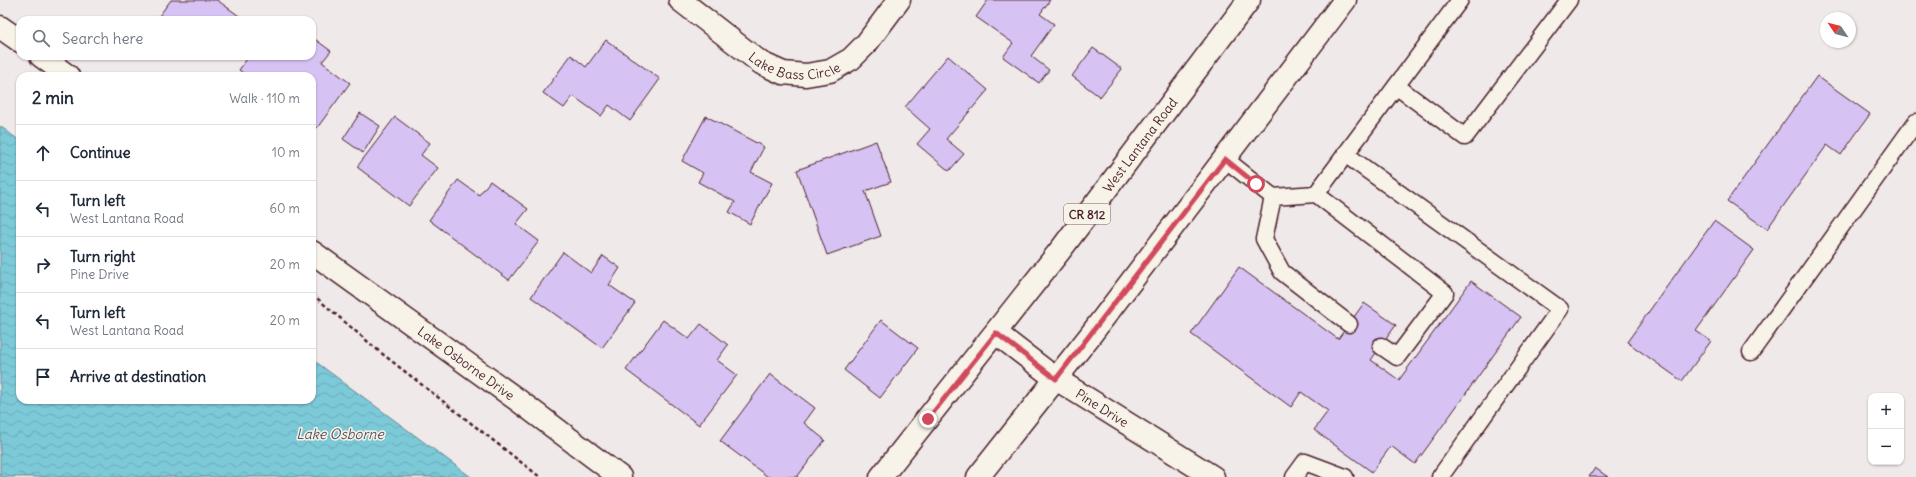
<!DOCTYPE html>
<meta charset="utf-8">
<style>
body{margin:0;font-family:Delius,sans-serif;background:#f6f6f7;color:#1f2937}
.controls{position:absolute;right:12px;bottom:12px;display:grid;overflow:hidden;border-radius:8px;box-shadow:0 1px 3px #0004}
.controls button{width:36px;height:36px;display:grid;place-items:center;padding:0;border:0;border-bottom:1px solid #e0e1e3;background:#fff;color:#1f2937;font:20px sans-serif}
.compass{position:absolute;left:1820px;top:12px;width:36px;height:36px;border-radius:50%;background:#fff;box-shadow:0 1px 3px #0004;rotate:305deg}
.stop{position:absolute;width:12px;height:12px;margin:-9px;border:3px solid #d1495b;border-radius:50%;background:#fff}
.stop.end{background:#d1495b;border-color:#fff;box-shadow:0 1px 4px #0008}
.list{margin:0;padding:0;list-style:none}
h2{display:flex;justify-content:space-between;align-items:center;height:52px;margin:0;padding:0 16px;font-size:17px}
h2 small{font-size:13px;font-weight:400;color:#747a83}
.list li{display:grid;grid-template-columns:26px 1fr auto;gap:12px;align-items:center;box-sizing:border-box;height:56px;padding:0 16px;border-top:1px solid #e0e1e3}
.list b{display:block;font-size:15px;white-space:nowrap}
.list p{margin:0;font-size:13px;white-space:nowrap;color:#747a83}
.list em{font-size:13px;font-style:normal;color:#747a83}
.icon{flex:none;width:22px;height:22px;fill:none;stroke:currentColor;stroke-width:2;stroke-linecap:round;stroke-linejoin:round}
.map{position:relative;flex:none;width:1916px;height:477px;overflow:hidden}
.search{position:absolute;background:#fff;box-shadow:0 1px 3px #0004;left:16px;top:16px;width:300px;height:44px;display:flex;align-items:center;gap:10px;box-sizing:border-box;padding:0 14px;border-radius:12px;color:#747a83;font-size:15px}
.panel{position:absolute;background:#fff;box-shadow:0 1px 3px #0004;left:16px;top:72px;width:300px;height:332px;border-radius:12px}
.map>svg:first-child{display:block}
.water{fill:url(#water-waves);stroke:#678593}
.building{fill:#d6c2f3;stroke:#4a1f2b}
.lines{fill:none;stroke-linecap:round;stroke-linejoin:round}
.lane-casing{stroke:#4a1f2b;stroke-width:19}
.street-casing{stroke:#4a1f2b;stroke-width:25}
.secondary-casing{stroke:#4a1f2b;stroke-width:25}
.primary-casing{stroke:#4a1f2b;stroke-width:25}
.path{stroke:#4a1f2b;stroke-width:2.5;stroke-dasharray:4 3;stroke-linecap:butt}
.lane{stroke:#f7f3e8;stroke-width:16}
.street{stroke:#f7f3e8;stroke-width:22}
.secondary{stroke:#f7f3e8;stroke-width:22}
.primary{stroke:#f7f3e8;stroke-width:22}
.route{stroke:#d1495b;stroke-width:5}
.labels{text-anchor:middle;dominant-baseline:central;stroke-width:3;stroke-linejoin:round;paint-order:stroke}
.shield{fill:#f7f3e8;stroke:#7e5f64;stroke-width:1}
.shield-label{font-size:12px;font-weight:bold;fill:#4a1f2b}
.street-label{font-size:13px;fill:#4a1f2b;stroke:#f7f3e8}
.water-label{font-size:14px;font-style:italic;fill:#59525f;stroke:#f7f3e8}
</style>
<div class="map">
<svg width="1916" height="477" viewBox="0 0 1916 477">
<defs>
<pattern id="water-waves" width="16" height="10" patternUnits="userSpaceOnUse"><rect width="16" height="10" fill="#7bc9d8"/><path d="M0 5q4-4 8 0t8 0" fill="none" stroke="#6cacba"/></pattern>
</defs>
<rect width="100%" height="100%" fill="#f0e9ea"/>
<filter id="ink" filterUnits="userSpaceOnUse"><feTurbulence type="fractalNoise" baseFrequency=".025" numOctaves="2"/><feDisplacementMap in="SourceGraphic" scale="8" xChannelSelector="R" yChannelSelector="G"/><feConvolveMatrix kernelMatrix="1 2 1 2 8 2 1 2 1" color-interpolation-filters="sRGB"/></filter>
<g filter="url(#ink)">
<path class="water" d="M0,126L20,141V400H312V359L471,477H0Z"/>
<path class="building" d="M171,0H217L242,18L240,20H164L159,16Z
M988,0H1050L1040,14L1054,24L1031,56L1049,70L1039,83L1003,57L1013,43L976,17Z
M312,37L331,51L322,62L350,83L317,128L312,124V76H247L239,70L249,56H312Z
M606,40L660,79L630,121L609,105L601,116L573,96L564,108L543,93L571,55L586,67Z
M1093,48L1122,69L1100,97L1072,76Z
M948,56L988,90L946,139L964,154L949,171L917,144L930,129L905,107Z
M1817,76L1870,114L1841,155L1827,145L1767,229L1727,201Z
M360,113L380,126L363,153L343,139Z
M706,116L764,147L751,172L772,183L750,224L729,212L735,202L698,182L703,173L682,161Z
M395,117L430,143L421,155L438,168L409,206L357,167Z
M876,141L891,182L865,191L881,236L827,255L797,170Z
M458,180L479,195L490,181L528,209L516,224L539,241L509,280L429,220Z
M1714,221L1754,250L1696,331L1711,341L1682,381L1627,342Z
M563,252L591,273L603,256L620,268L609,285L635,303L602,348L531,297Z
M1239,267L1338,339L1364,303L1396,325L1371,360L1399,380L1471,281L1521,317L1415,464L1391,446L1372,472L1314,430L1328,411L1301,392L1291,407L1191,334Z
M663,320L689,339L701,324L728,345L717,360L737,375L699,425L626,370Z
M881,320L918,348L880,398L844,370Z
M770,374L815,408L804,423L825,440L797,477H768L720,441Z
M1595,468L1608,477H1589Z"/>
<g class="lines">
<g class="lane-casing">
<path id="lane" d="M1396,86L1465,137L1569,0
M1345,154L1560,309L1440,477
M1225,159L1273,197L1264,239L1282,272L1349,324
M1273,197L1316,194
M1381,346L1397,357L1445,293L1316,194L1460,0
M1751,352L1916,122
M1294,477L1305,462L1345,477"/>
</g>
<g class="street-casing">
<g id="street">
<path id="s1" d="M680,0L761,63L783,73L806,75L830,71L851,59L866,44L899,0"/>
<path id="s2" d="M996,333L1056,379L1213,477"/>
</g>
</g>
<g class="secondary-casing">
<g id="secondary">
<path d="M0,27L20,41"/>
<path d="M41,56L68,76"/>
<path id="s3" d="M312,252L519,401L620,477"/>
</g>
</g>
<g class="primary-casing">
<g id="primary">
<path id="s4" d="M881,477L1062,248L1249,0"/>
<path d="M978,477L1089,337L1345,0"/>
</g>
</g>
<path class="path" d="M312,294L380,352L540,477"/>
<use href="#lane" class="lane"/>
<use href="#street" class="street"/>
<use href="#secondary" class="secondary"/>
<use href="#primary" class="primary"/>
</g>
</g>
<g class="lines" filter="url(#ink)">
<path class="route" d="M928,419L996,333L1056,379L1225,159L1256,184"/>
</g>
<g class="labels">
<rect class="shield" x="1064" y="204" width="46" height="20" rx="3"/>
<g class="shield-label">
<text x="1087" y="214">CR 812</text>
</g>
<g class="street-label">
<text stroke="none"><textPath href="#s1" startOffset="137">Lake Bass Circle</textPath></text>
<text stroke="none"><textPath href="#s4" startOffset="421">West Lantana Road</textPath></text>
<text stroke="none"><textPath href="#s3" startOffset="190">Lake Osborne Drive</textPath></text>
<text stroke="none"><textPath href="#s2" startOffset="130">Pine Drive</textPath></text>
</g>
<g class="water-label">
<text x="340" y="434">Lake Osborne</text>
</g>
</g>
</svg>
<div class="controls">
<button>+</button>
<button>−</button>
</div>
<svg class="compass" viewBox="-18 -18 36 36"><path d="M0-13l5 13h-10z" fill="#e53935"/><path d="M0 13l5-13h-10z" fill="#747a83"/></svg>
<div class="stop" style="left:1256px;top:184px"></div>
<div class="stop end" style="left:928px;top:419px"></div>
<div class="search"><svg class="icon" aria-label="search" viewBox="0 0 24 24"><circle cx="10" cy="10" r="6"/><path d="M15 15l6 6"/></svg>Search here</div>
<section class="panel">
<h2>2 min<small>Walk · 110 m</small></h2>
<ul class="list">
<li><svg class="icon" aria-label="ahead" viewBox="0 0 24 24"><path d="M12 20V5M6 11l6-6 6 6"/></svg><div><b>Continue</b></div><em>10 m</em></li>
<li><svg class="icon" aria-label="left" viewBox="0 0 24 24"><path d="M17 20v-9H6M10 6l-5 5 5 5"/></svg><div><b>Turn left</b><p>West Lantana Road</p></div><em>60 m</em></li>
<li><svg class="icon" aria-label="right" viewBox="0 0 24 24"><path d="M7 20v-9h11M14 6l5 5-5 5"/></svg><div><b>Turn right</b><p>Pine Drive</p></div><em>20 m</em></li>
<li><svg class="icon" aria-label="left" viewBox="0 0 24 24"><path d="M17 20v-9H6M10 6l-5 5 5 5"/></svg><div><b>Turn left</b><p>West Lantana Road</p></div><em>20 m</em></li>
<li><svg class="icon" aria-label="arrive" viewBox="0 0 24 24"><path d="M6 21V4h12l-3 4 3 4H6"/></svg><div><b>Arrive at destination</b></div></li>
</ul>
</section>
</div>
